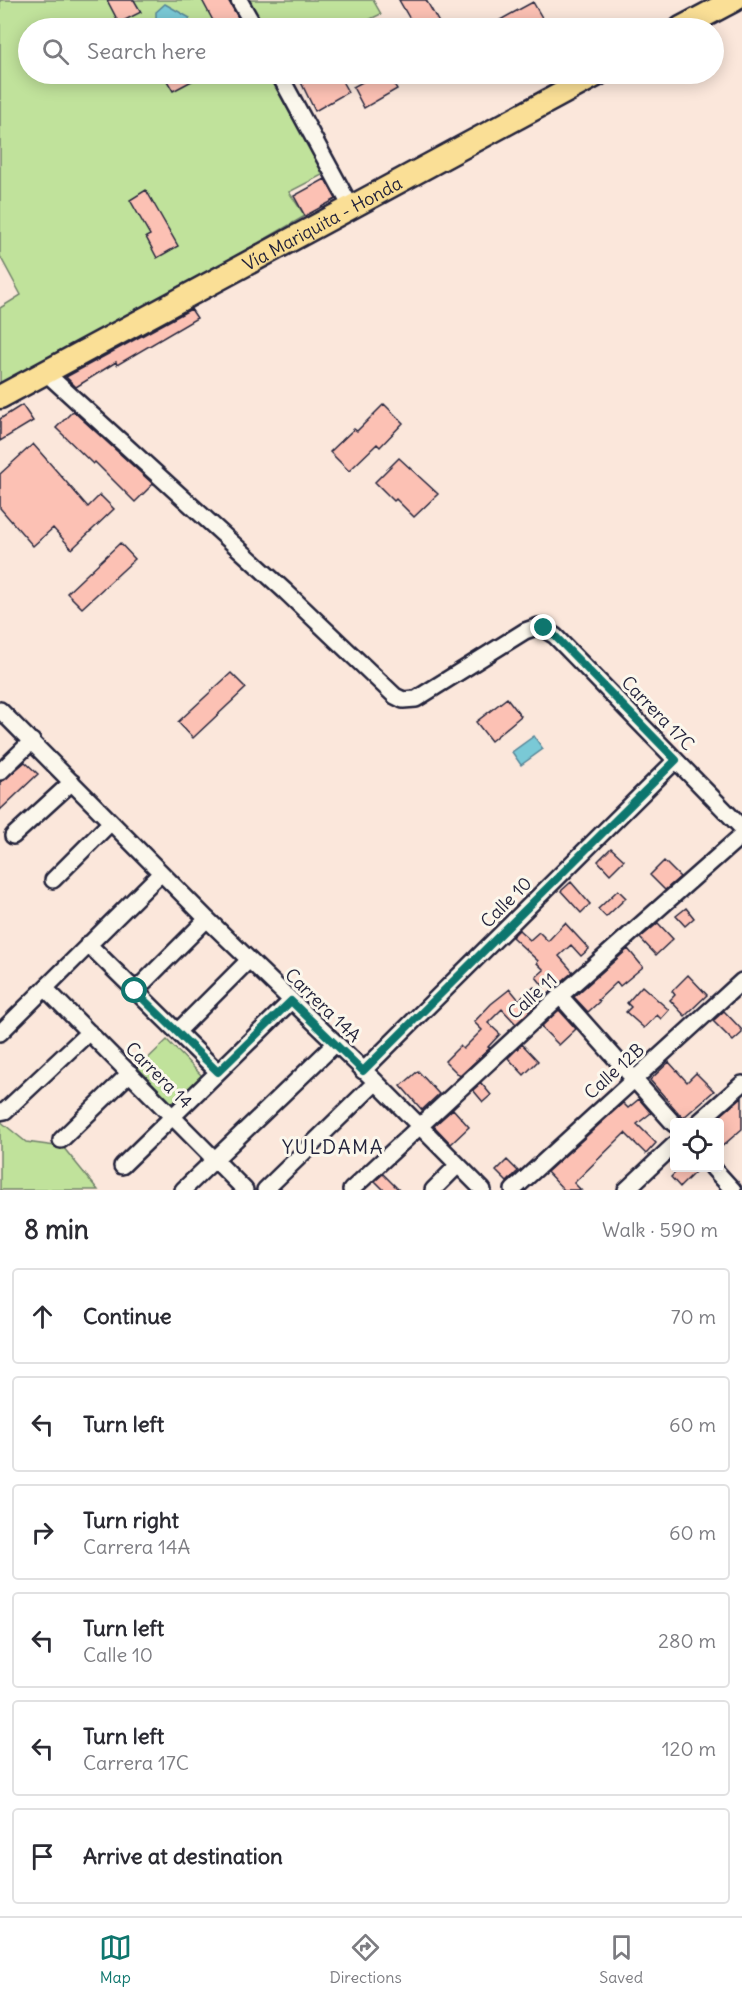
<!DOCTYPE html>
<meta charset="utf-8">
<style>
body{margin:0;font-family:Delius,sans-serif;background:#f2f2f3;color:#2b2b33}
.controls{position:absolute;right:18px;bottom:18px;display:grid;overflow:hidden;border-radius:6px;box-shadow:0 3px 15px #0003}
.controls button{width:54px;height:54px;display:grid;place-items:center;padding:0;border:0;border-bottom:2px solid #e1e1e2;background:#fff;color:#2b2b33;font:30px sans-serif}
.stop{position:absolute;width:18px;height:18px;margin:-14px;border:4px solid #0f766e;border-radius:50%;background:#fff}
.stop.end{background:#0f766e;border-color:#fff;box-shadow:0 2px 6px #0008}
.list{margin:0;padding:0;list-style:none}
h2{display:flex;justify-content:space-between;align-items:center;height:78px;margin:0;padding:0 24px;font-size:26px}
h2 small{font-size:20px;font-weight:400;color:#7c7c81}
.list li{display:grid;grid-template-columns:39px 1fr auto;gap:18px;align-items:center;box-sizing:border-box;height:96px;margin:0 12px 12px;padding:0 12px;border:2px solid #e1e1e2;border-radius:6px}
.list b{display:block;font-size:22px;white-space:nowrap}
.list p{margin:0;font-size:20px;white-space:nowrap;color:#7c7c81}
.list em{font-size:20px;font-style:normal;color:#7c7c81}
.icon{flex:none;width:33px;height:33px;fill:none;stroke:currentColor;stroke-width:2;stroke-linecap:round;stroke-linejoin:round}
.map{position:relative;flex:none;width:742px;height:1190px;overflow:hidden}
.search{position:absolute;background:#fff;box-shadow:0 3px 15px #0003;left:18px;right:18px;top:18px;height:66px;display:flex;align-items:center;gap:15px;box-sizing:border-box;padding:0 21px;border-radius:33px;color:#7c7c81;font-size:22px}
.sheet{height:726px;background:#fff}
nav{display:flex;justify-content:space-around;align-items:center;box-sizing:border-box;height:84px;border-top:2px solid #e1e1e2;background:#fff;font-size:16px;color:#7c7c81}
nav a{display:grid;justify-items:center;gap:3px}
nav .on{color:#0f766e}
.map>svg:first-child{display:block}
.green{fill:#c0e29b;stroke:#71826b;stroke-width:1.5}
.water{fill:#7ac9d6;stroke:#578698;stroke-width:1.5}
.building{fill:#fcc1b4;stroke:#22223b;stroke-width:1.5}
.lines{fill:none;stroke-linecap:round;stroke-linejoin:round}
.minor-casing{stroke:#22223b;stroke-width:20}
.highway-casing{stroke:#22223b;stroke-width:27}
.minor{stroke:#fbf7ec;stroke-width:15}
.highway{stroke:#fadf96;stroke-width:22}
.route{stroke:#0f766e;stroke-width:8}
.labels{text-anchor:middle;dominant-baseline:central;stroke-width:6;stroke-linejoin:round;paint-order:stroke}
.street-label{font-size:18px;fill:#22223b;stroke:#fbf7ec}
.neighbourhood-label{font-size:20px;letter-spacing:1.5px;fill:#22223b;stroke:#fbf7ec}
</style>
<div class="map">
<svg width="742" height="1190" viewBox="0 0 742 1190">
<rect width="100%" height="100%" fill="#fbe7db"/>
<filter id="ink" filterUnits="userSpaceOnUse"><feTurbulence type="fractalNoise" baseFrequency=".0167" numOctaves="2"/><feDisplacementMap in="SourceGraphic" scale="12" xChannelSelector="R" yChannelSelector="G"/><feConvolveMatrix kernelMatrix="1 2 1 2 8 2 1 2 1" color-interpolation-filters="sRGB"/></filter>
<g filter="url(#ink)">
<path class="green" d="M0,0H228L243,28H28V74H268L324,174L289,192L305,216L0,392V308L21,295L0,256Z
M249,0H373L381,14L352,28H264Z
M167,1040L202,1076L173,1104L138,1068Z
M0,1121L26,1142L63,1147L98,1190H0Z"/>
<path class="water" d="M165,4L190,18L184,28H170L156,20V12Z
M534,736L543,749L521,765L512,752Z"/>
<path class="building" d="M107,0H134L141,12L119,23Z
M202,0H228L240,21L225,28H217Z
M399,0H426L442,28H415Z
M533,2L545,23L534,28H505L500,20Z
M163,74H205L173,91Z
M297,74H338L348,92L315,111Z
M377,74H388L397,89L364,108L353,87Z
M325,179L336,199L305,216L294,196Z
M146,190L178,246L157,258L146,237L150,235L130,200Z
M191,309L197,318L117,365L116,362L76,387L66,377Z
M384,404L403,423L380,447L377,444L349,471L330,452L354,429L357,431Z
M22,405L33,421L0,441V419Z
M73,411L153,484L135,502L95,462L93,464L56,428Z
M33,444L88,507L100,495L114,509L72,549L53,528L33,546L0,508V474Z
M399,458L438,494L414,517L396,499L394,501L375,482Z
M120,543L135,559L82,608L67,593Z
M231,673L246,688L193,738L178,722Z
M507,698L521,716L491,741L476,722Z
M25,762L38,774L0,810V783Z
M611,848L624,860L610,874L598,861Z
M664,861L680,877L665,890L650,875Z
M571,882L590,904L581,913L561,891Z
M618,890L626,898L606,917L598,909Z
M686,908L694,918L685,926L676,916Z
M565,923L589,949L581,956L571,945L559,956L573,972L556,986L551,980L544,987L536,977L544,970L537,963L538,961L512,937L519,930L530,940L539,932L548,941Z
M658,923L673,939L656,955L640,938Z
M628,949L643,967L620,986L617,982L598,1000L600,1001L588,1012L574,997Z
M688,975L707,995L685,1016L670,1000L675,995L672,991Z
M642,986L669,1010L661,1019L657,1015L644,1028L626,1012L631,1007L627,1003Z
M534,987L544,998L516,1024L502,1009L488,1023L500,1034L488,1047L490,1048L460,1076L445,1061L460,1046L463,1049L482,1030L474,1022L491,1004L510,989L519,1000Z
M559,1010L576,1029L559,1045L541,1027Z
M724,1011L742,1030V1033L733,1041L713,1021Z
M522,1044L538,1061L524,1075L508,1058Z
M669,1062L687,1082L696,1073L714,1091L683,1118L650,1080Z
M418,1071L439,1094L422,1110L401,1086Z
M481,1083L491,1095L483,1102L473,1090Z
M742,1097V1129L720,1148V1122H713Z
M639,1099L651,1113L637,1124L656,1143L646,1154L625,1133L574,1183L581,1190H564L547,1172L623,1103L628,1108Z
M453,1109L469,1127L451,1144L434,1126Z
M507,1160L518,1171L507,1182L496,1171Z
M681,1167H700L680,1187L671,1177Z
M383,1174L399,1190H384L375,1181Z"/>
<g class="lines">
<g class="minor-casing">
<path id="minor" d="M239,0L255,28
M279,74L351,207
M46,373L285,591L395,696L403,700L416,699L525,631L539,626L555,636L742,828
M0,710L207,919L376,1082L483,1190
M0,772L32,741
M13,836L72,782
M53,880L111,822
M88,944L218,1072
M45,988L245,1190
M135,991L207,919
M560,996L674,1124
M177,1032L249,960
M0,1033L161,873
M363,1071L676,760
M0,1112L5,1111L89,1032
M699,1122L742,1084
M61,1140L130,1073
M122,1166L291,1001
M713,1168L733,1190
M183,1190L335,1044
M265,1190L376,1082
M351,1190L560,996L742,835
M433,1190L457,1166
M513,1190L742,981
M626,1190L674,1145"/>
</g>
<g class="highway-casing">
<g id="highway">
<path d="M681,28L734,0"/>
<path id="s1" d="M0,397L598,74"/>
</g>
</g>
<use href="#minor" class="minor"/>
<use href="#highway" class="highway"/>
</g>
</g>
<g class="lines" filter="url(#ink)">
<path class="route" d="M135,991L218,1072L291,1001L363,1071L676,760L555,636L544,628"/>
</g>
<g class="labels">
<g class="street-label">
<text stroke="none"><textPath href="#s1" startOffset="366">Vía Mariquita - Honda</textPath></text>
<text transform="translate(658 713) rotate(46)">Carrera 17C</text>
<text transform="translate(506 902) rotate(-45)">Calle 10</text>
<text transform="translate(532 996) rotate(-42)">Calle 11</text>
<text transform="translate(323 1005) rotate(44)">Carrera 14A</text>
<text transform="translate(614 1071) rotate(-42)">Calle 12B</text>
<text transform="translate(159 1075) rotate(45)">Carrera 14</text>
</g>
<g class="neighbourhood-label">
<text x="333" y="1146">YULDAMA</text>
</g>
</g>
</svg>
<div class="controls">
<button><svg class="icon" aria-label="locate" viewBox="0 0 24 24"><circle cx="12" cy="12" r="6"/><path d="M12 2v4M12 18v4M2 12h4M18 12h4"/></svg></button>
</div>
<div class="stop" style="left:135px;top:991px"></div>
<div class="stop end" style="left:544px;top:628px"></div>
<div class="search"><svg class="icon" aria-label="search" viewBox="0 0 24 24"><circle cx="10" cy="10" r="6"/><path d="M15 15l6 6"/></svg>Search here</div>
</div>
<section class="sheet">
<h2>8 min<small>Walk · 590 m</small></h2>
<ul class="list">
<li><svg class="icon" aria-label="ahead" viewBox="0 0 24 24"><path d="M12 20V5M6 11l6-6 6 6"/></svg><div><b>Continue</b></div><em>70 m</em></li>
<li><svg class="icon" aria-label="left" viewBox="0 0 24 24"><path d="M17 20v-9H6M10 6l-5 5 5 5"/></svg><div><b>Turn left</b></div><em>60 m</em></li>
<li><svg class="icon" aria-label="right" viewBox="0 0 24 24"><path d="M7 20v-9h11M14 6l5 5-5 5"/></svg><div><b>Turn right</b><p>Carrera 14A</p></div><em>60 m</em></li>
<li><svg class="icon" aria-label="left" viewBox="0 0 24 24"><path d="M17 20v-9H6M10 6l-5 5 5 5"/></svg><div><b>Turn left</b><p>Calle 10</p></div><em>280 m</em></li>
<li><svg class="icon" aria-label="left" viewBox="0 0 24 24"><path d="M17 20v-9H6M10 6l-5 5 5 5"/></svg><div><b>Turn left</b><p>Carrera 17C</p></div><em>120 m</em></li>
<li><svg class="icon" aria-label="arrive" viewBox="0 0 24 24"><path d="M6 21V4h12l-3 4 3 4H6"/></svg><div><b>Arrive at destination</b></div></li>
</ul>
</section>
<nav>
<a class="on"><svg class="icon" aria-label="map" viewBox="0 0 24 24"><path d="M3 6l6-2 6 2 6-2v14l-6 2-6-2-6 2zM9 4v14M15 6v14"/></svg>Map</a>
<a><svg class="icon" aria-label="directions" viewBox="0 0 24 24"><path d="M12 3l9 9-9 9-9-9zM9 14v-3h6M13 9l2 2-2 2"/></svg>Directions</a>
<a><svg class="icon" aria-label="saved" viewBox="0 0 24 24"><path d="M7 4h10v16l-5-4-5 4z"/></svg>Saved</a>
</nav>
